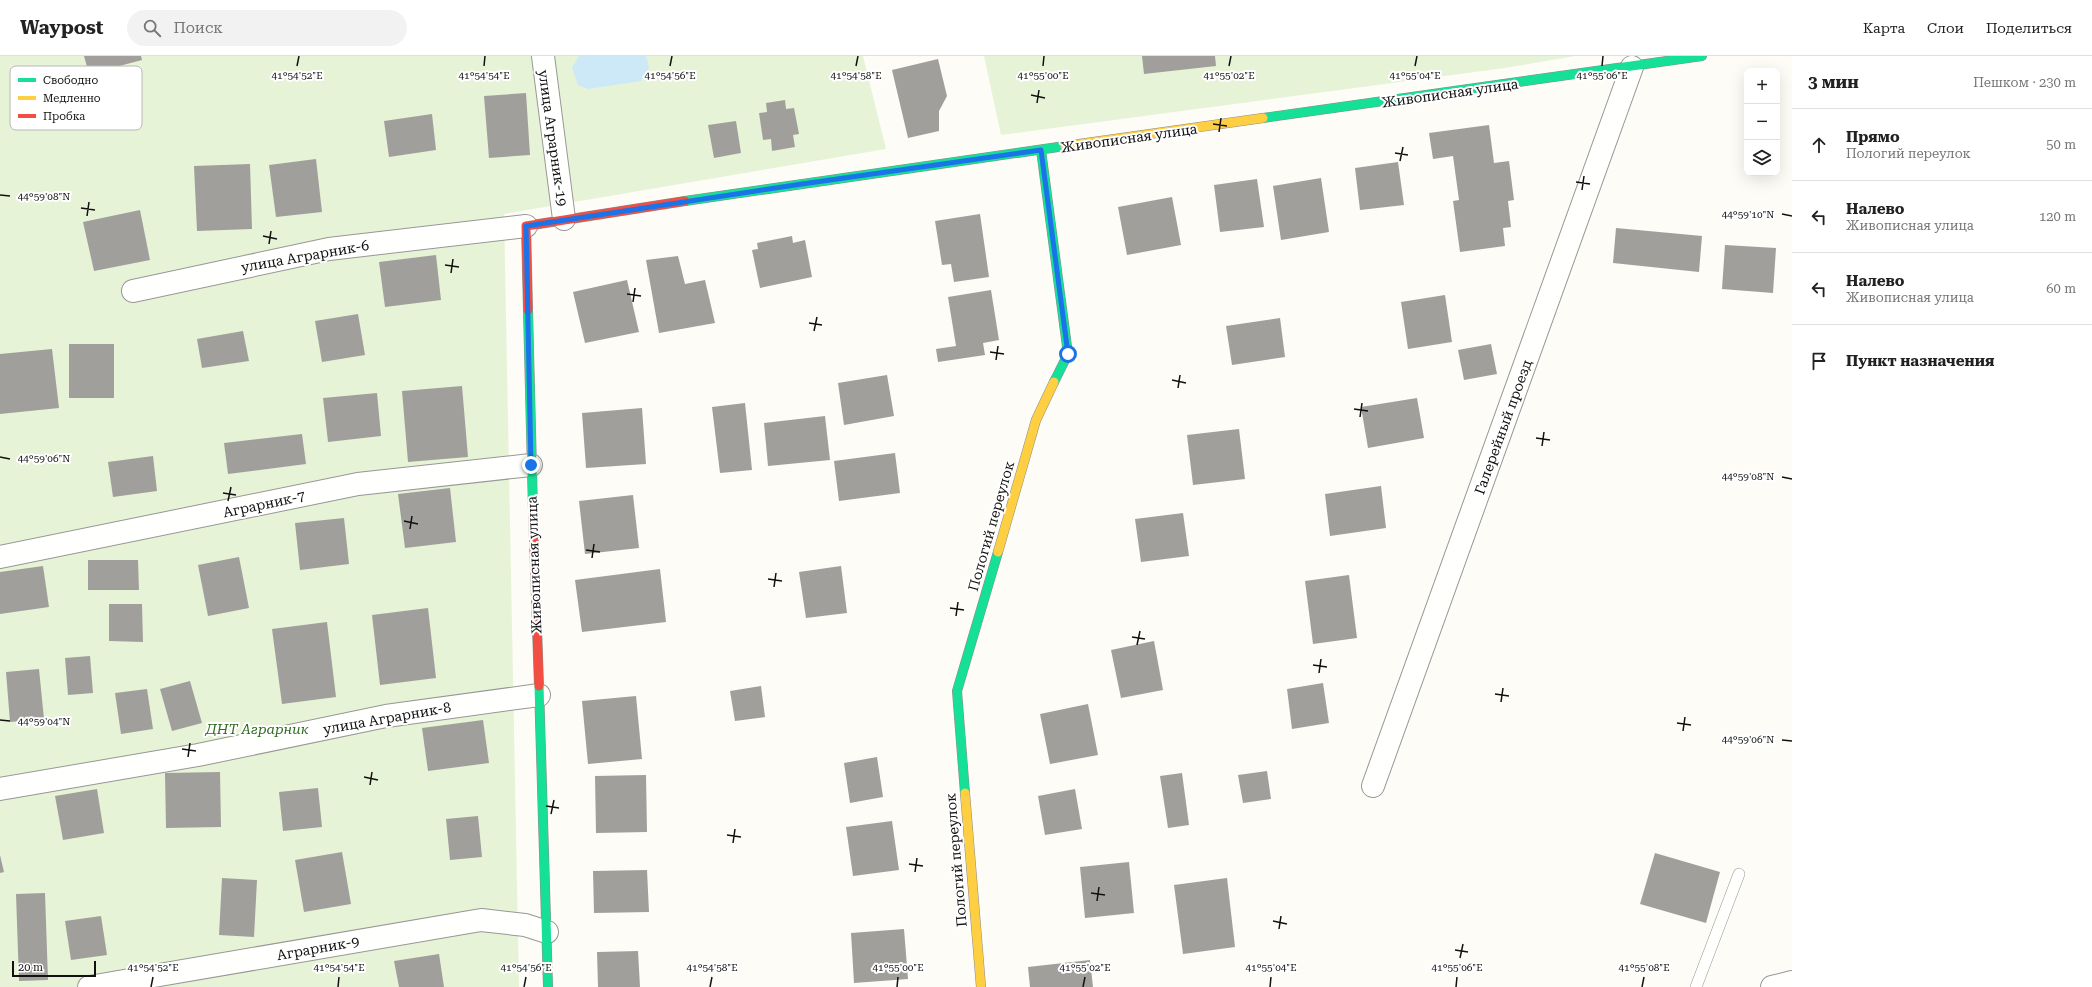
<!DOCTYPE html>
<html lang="ru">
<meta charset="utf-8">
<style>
body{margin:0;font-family:"Roboto Serif",serif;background:#f2f2f2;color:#222}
.controls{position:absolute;right:12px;top:12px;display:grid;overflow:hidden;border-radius:8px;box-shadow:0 4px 16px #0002}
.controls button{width:36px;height:36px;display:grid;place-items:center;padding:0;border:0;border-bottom:1px solid #e0e0e0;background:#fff;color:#222;font:20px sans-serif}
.scale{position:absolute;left:12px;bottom:10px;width:84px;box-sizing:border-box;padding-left:4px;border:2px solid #111;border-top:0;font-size:11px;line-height:14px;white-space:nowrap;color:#111;-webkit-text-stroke:3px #fff;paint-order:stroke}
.stop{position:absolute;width:12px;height:12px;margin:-9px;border:3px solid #1a73e8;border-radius:50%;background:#fff}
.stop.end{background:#1a73e8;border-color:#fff;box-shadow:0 1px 4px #0008}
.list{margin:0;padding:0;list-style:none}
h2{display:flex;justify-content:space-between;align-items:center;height:52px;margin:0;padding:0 16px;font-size:17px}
h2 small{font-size:13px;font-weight:400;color:#767676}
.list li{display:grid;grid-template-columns:26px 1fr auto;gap:12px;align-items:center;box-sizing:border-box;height:72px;padding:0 16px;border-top:1px solid #e0e0e0}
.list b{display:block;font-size:15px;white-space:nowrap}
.list p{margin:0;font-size:13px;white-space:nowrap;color:#767676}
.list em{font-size:13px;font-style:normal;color:#767676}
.icon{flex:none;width:22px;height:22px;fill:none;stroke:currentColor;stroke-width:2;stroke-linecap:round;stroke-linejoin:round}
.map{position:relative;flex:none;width:1792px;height:931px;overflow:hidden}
header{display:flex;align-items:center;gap:24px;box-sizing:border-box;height:56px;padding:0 20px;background:#fff;border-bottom:1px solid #e0e0e0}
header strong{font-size:19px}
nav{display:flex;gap:22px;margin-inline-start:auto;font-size:14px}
.search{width:280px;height:36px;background:#f2f2f2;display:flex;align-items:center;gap:10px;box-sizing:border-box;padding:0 14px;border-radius:22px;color:#767676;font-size:15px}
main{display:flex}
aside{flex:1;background:#fff}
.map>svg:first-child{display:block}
.green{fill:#e7f3d7}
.water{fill:#cde8f7}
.building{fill:#a19f9c}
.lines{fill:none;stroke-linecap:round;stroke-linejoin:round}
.lane-casing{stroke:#979795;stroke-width:12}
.street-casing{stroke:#979795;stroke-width:24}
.fast-casing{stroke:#8e8d8b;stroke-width:10}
.slow-casing{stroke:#8e8d8b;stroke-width:10}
.jam-casing{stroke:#8e8d8b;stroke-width:10}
.lane{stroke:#fffffe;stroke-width:11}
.street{stroke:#fffffe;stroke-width:22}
.fast{stroke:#16e098;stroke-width:9}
.slow{stroke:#ffcf43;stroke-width:9}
.jam{stroke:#f24e42;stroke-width:9}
.route{stroke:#1a73e8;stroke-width:5}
.ticks{fill:none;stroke:#111;stroke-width:1.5}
.labels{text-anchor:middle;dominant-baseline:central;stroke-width:4;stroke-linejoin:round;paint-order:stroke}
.street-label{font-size:14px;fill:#111;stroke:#fff}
.park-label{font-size:14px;font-style:italic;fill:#2f6b1f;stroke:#fff}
.key{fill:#fff;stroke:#b8b8b8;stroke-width:1}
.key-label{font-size:11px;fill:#111}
.ticks-label{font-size:10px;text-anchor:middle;fill:#111;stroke:#fff;stroke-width:4;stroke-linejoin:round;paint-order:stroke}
</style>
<header>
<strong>Waypost</strong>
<div class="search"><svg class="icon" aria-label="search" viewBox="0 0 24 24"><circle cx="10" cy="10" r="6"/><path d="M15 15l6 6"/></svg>Поиск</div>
<nav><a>Карта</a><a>Слои</a><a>Поделиться</a></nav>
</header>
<main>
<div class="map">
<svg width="1792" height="931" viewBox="0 0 1792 931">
<rect width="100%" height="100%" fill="#fdfcf7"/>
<path class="green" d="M0,0H863L886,93L504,158L519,931H0Z
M984,0H1575L1505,12L1001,79Z"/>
<path class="water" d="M579,0H646L649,11L641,25L588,33L578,29L572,12Z"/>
<path class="building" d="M84,0H141L142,4L89,18Z
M1142,0H1215L1216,10L1144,18Z
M938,3L947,40L939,55V75L908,82L892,14Z
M526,37L530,99L489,102L484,40Z
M785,44L786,53L794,52L799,78L793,79L795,91L772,95L771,83L763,84L759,57L767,56L766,47Z
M432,58L436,94L389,101L384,65Z
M736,65L741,97L714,102L708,69Z
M1489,69L1494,107L1509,105L1514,144L1508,145L1511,171L1503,172L1505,190L1460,196L1453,145L1459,144L1453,100L1433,103L1429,77Z
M316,103L322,156L276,161L269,109Z
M1398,106L1404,149L1360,154L1355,112Z
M250,108L252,173L197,175L194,110Z
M1321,122L1329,176L1281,184L1273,130Z
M1257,123L1264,171L1220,176L1214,129Z
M1172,141L1181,189L1127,199L1118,151Z
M140,154L150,204L94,215L83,166Z
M980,158L989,221L954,226L951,208L942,209L935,165Z
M1616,172L1702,180L1699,216L1613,207Z
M792,180L793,187L805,184L812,221L760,232L752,194L758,193L757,187Z
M1725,189L1776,192L1773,237L1722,233Z
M436,199L441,244L385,251L379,206Z
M678,200L685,228L705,224L715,267L659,277L646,204Z
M627,224L639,276L585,287L573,236Z
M991,234L999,284L983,287L985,299L938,306L936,293L956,290L948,241Z
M1445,239L1452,286L1408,293L1401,246Z
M358,258L365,299L322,306L315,265Z
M1280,262L1285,301L1232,309L1226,270Z
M243,275L249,305L202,312L197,283Z
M69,288H114V342H69Z
M1491,288L1497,318L1464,324L1458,294Z
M52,293L59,352L0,358V298Z
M887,319L894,360L844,369L838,327Z
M462,330L468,401L408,406L402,335Z
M377,337L381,380L328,386L323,342Z
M1417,342L1424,382L1368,392L1361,351Z
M745,347L752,414L720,417L712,351Z
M642,352L646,408L586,412L582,357Z
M825,360L830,404L768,410L764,367Z
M1239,373L1245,423L1193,429L1187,379Z
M302,378L306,408L228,418L224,387Z
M895,397L900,437L839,445L834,405Z
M153,400L157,435L113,441L108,406Z
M1381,430L1386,472L1330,480L1325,438Z
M450,432L456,486L405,492L398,438Z
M633,439L639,492L585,498L579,445Z
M1183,457L1189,500L1141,506L1135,463Z
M344,462L349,508L300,514L295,467Z
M239,501L249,552L208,560L198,509Z
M88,504H138L139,534H88Z
M43,510L49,551L0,558V516Z
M841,510L847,557L806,562L799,516Z
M660,513L666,566L582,576L575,524Z
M1349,519L1357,582L1313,588L1305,525Z
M109,548H142L143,586L109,585Z
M428,552L436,622L380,629L372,559Z
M327,566L336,641L282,648L272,573Z
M1154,585L1163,634L1121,642L1111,594Z
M90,600L93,637L68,639L65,602Z
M39,613L44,663L10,666L6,616Z
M190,625L202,667L172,675L160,633Z
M1323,627L1329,667L1292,673L1287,633Z
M761,630L765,661L735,665L730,635Z
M147,633L153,673L121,678L115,637Z
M636,640L642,703L588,708L582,645Z
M1088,648L1098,699L1050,708L1040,658Z
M483,664L489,707L428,715L422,672Z
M877,701L883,741L850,747L844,707Z
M1267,715L1271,743L1243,747L1238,719Z
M220,716L221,771L166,772L165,717Z
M1182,717L1189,769L1168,772L1160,720Z
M646,719L647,776L596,777L595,720Z
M318,732L322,771L283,775L279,736Z
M97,733L104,777L63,784L55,740Z
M1075,733L1082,773L1045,779L1038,740Z
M478,760L482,801L450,804L446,763Z
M892,765L899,814L853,820L846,771Z
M342,796L351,848L304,856L295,804Z
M1655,797L1720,816L1706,867L1640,848Z
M0,799L4,816L0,817Z
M1129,806L1134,857L1085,862L1080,811Z
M647,814L649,856L594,857L593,815Z
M222,822L257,824L254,881L219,879Z
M1227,822L1235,891L1183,898L1174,829Z
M45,837L48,924L19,925L16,838Z
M101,860L107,899L71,904L65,865Z
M904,873L908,923L854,927L851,877Z
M638,895L640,931H598L597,896Z
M439,898L444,931H399L394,905Z
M1090,904L1093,931H1030L1028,911Z"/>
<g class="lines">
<g class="lane-casing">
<path id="lane" d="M1696,931L1739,818"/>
</g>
<g class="street-casing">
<path id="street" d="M543,0L564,163
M133,235L329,193L526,170
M0,501L358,428L531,409
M1373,730L1632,11
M0,733L198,699L386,660L539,639
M89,931L481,864L525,869L547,876
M1772,931L1792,926"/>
</g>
<g class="fast-casing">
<path id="fast" d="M1263,62L1702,0
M1041,94L1068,298L1054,326
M685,145L1065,90
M528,254L533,454
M539,630L548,931
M965,737L957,635L998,496"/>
</g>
<g class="slow-casing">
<path id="slow" d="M1065,90L1263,62
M998,496L1036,364L1054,326
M965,737L981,931"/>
</g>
<g class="jam-casing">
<path id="jam" d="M528,254L526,170L685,145
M533,454L539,630"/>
</g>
<use href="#lane" class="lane"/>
<use href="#street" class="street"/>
<use href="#fast" class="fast"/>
<use href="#slow" class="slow"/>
<use href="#jam" class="jam"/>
</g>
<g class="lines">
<path class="route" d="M531,409L526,170L802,128L1041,94L1068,298"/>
</g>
<path class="ticks" d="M297,10L299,0M484,10L485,0M670,10L672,0M856,10L858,0M1043,10L1044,0M1229,10L1231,0M1415,10L1417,0M1602,10L1603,0M1031,39L1045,42M1037,47L1039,34M1213,68L1227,70M1219,76L1221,62M1395,97L1408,99M1400,105L1403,91M1576,126L1590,128M1582,134L1584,120M0,139L10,140M81,152L95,154M1782,158L1792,160M87,160L89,146M263,180L277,183M269,188L271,175M445,209L459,211M451,217L453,203M627,238L641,240M633,246L635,232M809,267L822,269M814,275L817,261M990,296L1004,298M996,304L998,290M1172,324L1186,327M1178,332L1180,319M1354,353L1368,355M1360,361L1362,347M1536,382L1550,384M1542,390L1544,376M0,401L10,403M1782,421L1792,423M223,437L236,439M228,445L231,431M404,465L418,468M410,473L412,460M586,494L600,496M592,502L594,488M768,523L782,525M774,531L776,517M950,552L964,554M956,560L958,546M1132,581L1145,583M1137,589L1140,575M1313,609L1327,611M1319,617L1321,603M1495,638L1509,640M1501,646L1503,632M0,664L10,665M1677,667L1691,669M1683,675L1685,661M1782,684L1792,685M182,693L196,695M188,701L190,687M364,721L378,724M370,729L372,716M546,750L559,752M551,758L554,744M727,779L741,781M733,787L735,773M909,808L923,810M915,816L917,802M1091,837L1105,839M1097,845L1099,831M1273,865L1287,868M1279,873L1281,860M1455,894L1468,896M1460,902L1463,888M151,931L153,921M338,931L339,921M524,931L526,921M710,931L712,921M897,931L898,921M1083,931L1085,921M1270,931L1271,921M1456,931L1457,921M1642,931L1644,921"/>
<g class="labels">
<g class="street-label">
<text transform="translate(1450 37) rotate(-8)">Живописная улица</text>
<text transform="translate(553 82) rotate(82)">улица Аграрник-19</text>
<text transform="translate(1129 82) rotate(-8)">Живописная улица</text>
<text transform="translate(305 200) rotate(-10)">улица Аграрник-6</text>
<text transform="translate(1503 371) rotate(-70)">Галерейный проезд</text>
<text transform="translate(264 448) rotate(-12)">Аграрник-7</text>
<text transform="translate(991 470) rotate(-74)">Пологий переулок</text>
<text transform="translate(534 509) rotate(-92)">Живописная улица</text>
<text transform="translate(387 662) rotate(-10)">улица Аграрник-8</text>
<text transform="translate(956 804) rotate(-95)">Пологий переулок</text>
<text transform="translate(318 892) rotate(-10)">Аграрник-9</text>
</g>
<g class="park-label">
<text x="257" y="673">ДНТ Аграрник</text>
</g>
</g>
<rect x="10" y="10" width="132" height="64" rx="6" class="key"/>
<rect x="18" y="22" width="18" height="4" fill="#16e098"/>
<rect x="18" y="40" width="18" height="4" fill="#ffcf43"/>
<rect x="18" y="58" width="18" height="4" fill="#f24e42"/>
<g class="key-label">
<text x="43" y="28">Свободно</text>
<text x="43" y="46">Медленно</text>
<text x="43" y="64">Пробка</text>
</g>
<g class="ticks-label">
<text x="297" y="23">41°54'52"E</text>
<text x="484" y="23">41°54'54"E</text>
<text x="670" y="23">41°54'56"E</text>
<text x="856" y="23">41°54'58"E</text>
<text x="1043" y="23">41°55'00"E</text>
<text x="1229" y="23">41°55'02"E</text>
<text x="1602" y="23">41°55'06"E</text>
<text x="1415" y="23">41°55'04"E</text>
<text x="44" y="144">44°59'08"N</text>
<text x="1748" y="162">44°59'10"N</text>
<text x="44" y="406">44°59'06"N</text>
<text x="1748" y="424">44°59'08"N</text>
<text x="44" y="669">44°59'04"N</text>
<text x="1748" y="687">44°59'06"N</text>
<text x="153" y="915">41°54'52"E</text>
<text x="339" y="915">41°54'54"E</text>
<text x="526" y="915">41°54'56"E</text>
<text x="712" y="915">41°54'58"E</text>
<text x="898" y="915">41°55'00"E</text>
<text x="1085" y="915">41°55'02"E</text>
<text x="1271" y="915">41°55'04"E</text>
<text x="1457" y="915">41°55'06"E</text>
<text x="1644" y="915">41°55'08"E</text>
</g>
</svg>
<div class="controls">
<button>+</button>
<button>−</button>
<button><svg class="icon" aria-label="layers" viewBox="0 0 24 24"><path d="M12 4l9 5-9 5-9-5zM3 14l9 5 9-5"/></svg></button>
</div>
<div class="scale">20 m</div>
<div class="stop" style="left:1068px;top:298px"></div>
<div class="stop end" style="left:531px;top:409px"></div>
</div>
<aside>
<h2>3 мин<small>Пешком · 230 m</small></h2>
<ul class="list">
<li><svg class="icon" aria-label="ahead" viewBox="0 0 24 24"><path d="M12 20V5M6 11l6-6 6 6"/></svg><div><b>Прямо</b><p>Пологий переулок</p></div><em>50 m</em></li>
<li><svg class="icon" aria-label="left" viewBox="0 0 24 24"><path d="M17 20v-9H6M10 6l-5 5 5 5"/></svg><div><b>Налево</b><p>Живописная улица</p></div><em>120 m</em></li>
<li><svg class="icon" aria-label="left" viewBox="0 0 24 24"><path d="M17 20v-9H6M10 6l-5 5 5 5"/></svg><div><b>Налево</b><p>Живописная улица</p></div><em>60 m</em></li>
<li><svg class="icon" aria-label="arrive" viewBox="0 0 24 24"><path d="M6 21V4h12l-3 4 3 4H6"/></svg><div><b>Пункт назначения</b></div></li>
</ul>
</aside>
</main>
